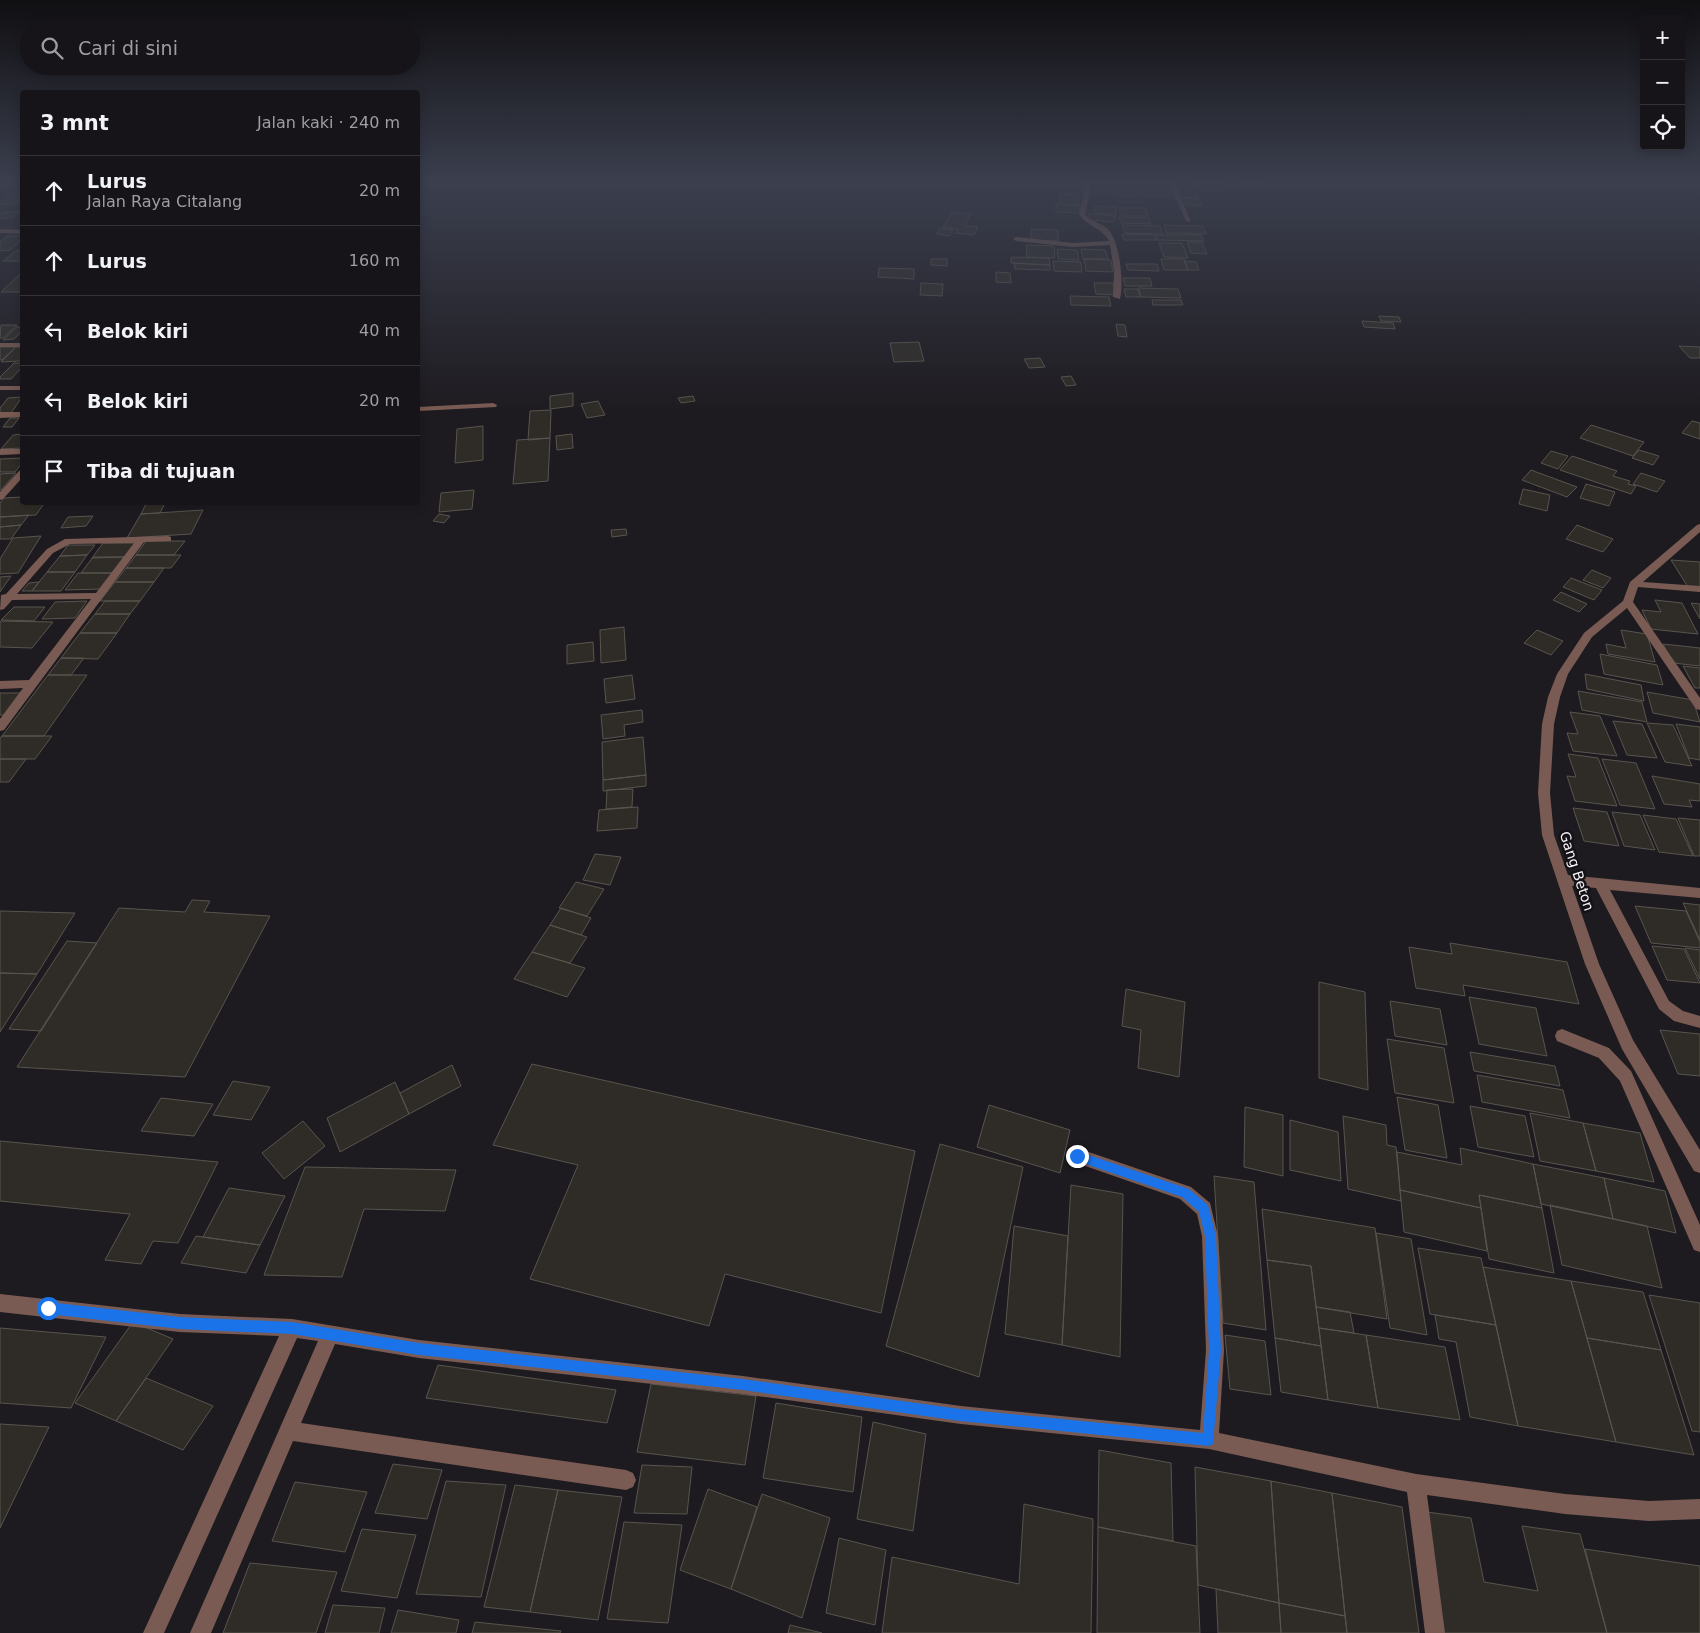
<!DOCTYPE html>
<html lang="id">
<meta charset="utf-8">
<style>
body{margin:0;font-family:"DejaVu Sans",sans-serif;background:#1f1d21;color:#f1f3f6}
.controls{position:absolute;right:15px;top:15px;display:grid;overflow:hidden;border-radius:5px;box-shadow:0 2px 12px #0003}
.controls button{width:45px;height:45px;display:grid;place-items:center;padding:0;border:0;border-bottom:1px solid #353337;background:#161418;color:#f1f3f6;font:25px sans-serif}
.stop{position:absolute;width:15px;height:15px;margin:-11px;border:4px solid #1a73e8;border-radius:50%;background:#fff}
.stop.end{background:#1a73e8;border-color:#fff;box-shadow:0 1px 5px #0008}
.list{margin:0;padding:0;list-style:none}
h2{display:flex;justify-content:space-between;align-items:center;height:65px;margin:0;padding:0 20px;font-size:21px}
h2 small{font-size:16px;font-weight:400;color:#9e9ea2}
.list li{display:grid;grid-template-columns:32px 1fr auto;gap:15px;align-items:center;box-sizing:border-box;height:70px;padding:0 20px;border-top:1px solid #353337}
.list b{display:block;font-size:19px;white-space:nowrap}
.list p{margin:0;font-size:16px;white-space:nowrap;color:#9e9ea2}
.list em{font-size:16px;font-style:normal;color:#9e9ea2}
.icon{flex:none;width:28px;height:28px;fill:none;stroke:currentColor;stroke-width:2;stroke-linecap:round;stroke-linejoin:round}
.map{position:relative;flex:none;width:1700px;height:1633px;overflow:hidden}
.search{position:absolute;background:#161418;box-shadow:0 2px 12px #0003;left:20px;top:20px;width:400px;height:55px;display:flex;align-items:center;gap:12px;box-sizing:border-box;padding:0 18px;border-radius:28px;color:#9e9ea2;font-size:19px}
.panel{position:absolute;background:#161418;box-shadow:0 2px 12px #0003;left:20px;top:90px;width:400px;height:415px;border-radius:5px}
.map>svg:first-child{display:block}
.building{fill:#2f2c27;stroke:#58544e}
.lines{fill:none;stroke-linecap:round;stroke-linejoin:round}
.minor{fill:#7a5b53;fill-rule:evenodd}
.route{fill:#1a73e8}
.labels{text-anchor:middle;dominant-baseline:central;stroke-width:5;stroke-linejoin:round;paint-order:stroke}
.street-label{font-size:14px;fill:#f6f4f8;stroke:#151217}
</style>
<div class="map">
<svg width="1700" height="1633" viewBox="0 0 1700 1633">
<rect width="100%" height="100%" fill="#1e1b20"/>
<path class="building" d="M1098,183H1115L1118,192H1101Z
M1115,183H1135L1140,196H1120Z
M1142,183H1167L1169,190H1144Z
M1198,183H1221L1225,190H1201Z
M1242,183H1259L1262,188H1245Z
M1059,185L1083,186L1084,195L1059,194Z
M1140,189L1169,190L1173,196H1143Z
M1177,189H1194L1198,198L1181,197Z
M16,192H22V198L12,204H0Z
M1060,195H1077L1078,205L1060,204Z
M1183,198L1199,199L1202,206L1186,205Z
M1056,204L1080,205V213L1056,212Z
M1095,206L1116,207V215L1095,213Z
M1119,208H1145L1148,216H1122Z
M3,212H20L12,218H0V214Z
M952,212L971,214L964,226L978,227L974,235L955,233L958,229L943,227Z
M1089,214L1115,216L1114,222L1088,220Z
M1119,217L1149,218L1151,224L1121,223Z
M1122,225L1160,226L1163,234L1125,233Z
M1164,225L1203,226L1206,234L1166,233Z
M940,228L953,230L950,236L937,234Z
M1031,229L1058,230V241L1031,240Z
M1122,234L1155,235L1157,240H1124Z
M1155,235H1201L1204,241L1157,240Z
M7,236H22V239L10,250L0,251V242Z
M1187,242H1202L1207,254L1191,253Z
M1159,243H1182L1188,258L1164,257Z
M1026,245L1054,246L1055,258L1027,257Z
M1057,249L1077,250L1079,260L1058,259Z
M1081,249L1105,250L1108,259H1083Z
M22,250V261H3L16,251Z
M1011,257L1049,258L1050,265L1011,263Z
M931,259H947V266L931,265Z
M1084,259L1111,260L1113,272L1086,271Z
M1161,259H1184L1188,270H1164Z
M1053,261L1081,262L1082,272L1054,271Z
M1184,261L1196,262L1199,270H1188Z
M1014,263L1050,265V270L1015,269Z
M1126,264H1157L1159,271L1128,270Z
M879,268L914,269V279L878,277Z
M996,272L1010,273L1011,283L996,282Z
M19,275H22V289L19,292H1Z
M1123,278H1150L1152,286H1125Z
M921,283L943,284L942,296L920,295Z
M1094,283H1113L1116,295L1096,294Z
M1138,288L1178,289L1181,298L1141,297Z
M1124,289H1138L1141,297H1126Z
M1070,296L1109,297L1111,306L1071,305Z
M1152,300H1181L1183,305H1153Z
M1379,316L1399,317L1401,322L1381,321Z
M1362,321L1393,323L1395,329L1364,327Z
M1116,324L1125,325L1127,337L1118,336Z
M1,325H17L3,338H0Z
M17,327H22V331L14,339L3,340Z
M919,342L924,361L894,362L890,343Z
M1679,346L1700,347V358H1690Z
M0,347H16L2,360H0Z
M16,347H22V357L19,361L1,362Z
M1040,358L1045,367L1029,368L1024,359Z
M14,363H22V367L11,379H0V377Z
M1071,376L1076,385L1066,386L1061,377Z
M573,393V406L550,409V396Z
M693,396L695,401L681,403L678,398Z
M22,397L11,413H0V408L8,398Z
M598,401L605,415L587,418L581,404Z
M551,410L550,438L528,440L530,411Z
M10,418H19L12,427H3Z
M1692,421L1700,423V439L1682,433Z
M1591,425L1644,442L1633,456L1580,438Z
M483,426V460L455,463L457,429Z
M22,434V448L1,449L13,435Z
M572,434L573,448L557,450L556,436Z
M550,438L548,481L513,484L517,440Z
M1639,450L1659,456L1653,465L1632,458Z
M1551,451L1568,456L1558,469L1541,463Z
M1572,456L1617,471L1613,476L1630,481L1628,484L1636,486L1631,494L1560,470Z
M22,458V463L15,472H0V459Z
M1531,470L1577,487L1567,497L1522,480Z
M16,473L1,490H0V474Z
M1641,473L1665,481L1657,492L1633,484Z
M1586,484L1615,492L1609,506L1580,498Z
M1523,489L1550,495L1547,511L1519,504Z
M474,490L472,509L439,512L441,493Z
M22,497V502H45L36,515L0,517V503L4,498Z
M165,503L160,513L141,514L146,504Z
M203,510L191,534L127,538L141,514Z
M439,514L450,516L444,523L433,521Z
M29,515L21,525L0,527V517Z
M93,516L86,526L61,528L68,517Z
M21,525L11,539H0V527Z
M1577,525L1613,539L1603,552L1566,539Z
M626,529L627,535L612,537L611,530Z
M41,536L18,573L0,574V559L13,538Z
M146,541H185L174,555H136Z
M103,543H136L126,557L92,558Z
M68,545H95L87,555L60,556Z
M87,555L75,572H47L60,556Z
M136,555H181L171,568H126Z
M93,557H126L114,573H81Z
M1671,560L1700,562V588L1688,587Z
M126,568H164L154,582H115Z
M1592,570L1611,578L1603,588L1583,580Z
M47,572H75L61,591H32Z
M78,573H114L103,589L65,590Z
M11,576L0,592V577Z
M1571,578L1602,590L1594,600L1563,587Z
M39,582L32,591H22L29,583Z
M115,582H154L140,601H100Z
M1561,592L1587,604L1579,612L1553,600Z
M1655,600L1682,603L1698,634L1651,629L1642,610L1661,612Z
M87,601L75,618L42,619L55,602Z
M105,601H140L130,614H95Z
M1691,603L1700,604V619Z
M14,607H45L34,621L1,620Z
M95,614H130L117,633H80Z
M0,622L1,621L53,622L32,648L0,647Z
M624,627L626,660L601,663L600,630Z
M1537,630L1563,641L1551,655L1524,643Z
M1621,630L1647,634L1655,662L1608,654L1606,644L1626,648Z
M80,633H117L98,659L61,658Z
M593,642L594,661L567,664V645Z
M1663,644L1700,648V666L1673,663Z
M1600,654L1657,665L1663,685L1604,674Z
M61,658H84L71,675H48Z
M1683,666L1700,668V688H1695Z
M1585,674L1641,685L1644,701L1587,689Z
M48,675H87L44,736H2Z
M632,675L635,699L606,703L604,679Z
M1578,691L1642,702L1647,722L1582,710Z
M1647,692L1693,700L1700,722L1653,713Z
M0,693H22L6,715H0Z
M642,710L643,722L624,725L625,736L603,739L601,715Z
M1570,712L1600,716L1617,756L1573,751L1567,733L1578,734Z
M1613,721L1642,724L1657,758L1627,755Z
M1647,723L1673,725L1692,766L1665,762Z
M1676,724L1700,727V760L1689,758Z
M2,736H52L35,759H0V738Z
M643,737L646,775L603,780L602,742Z
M1568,754L1598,758L1617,806L1575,801L1567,776L1576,777Z
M0,759H26L9,782H0Z
M1602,759L1636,763L1655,809L1620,805Z
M646,775V786L603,791V780Z
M1652,776L1700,784V801L1689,800L1692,807L1664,804Z
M633,789L632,807L606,809L607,790Z
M638,807L637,828L597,831L599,810Z
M1573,808L1607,812L1619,846L1584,841Z
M1612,812L1640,815L1655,850L1624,846Z
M1643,815L1676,819L1693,856L1659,852Z
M1678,818L1700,820V856H1694Z
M595,854L621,857L610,885L583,880Z
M576,882L604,889L587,916L559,908Z
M192,900L210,901L204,912L270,916L185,1077L17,1067L119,908L185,912Z
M1683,903L1700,905V940Z
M1635,906L1686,911L1700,942V948L1651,943Z
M561,908L591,918L581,935L550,925Z
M0,911L75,913L37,974L0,973Z
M550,925L587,937L570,963L532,952Z
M67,941L97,943L41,1031L9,1029Z
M1450,943L1567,962L1579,1004L1463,985L1465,996L1416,988L1409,947L1452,954Z
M1652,946L1684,949L1700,983L1667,980Z
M1685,948L1700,950V979Z
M532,952L585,968L567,997L514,979Z
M0,973L37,974L0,1032Z
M1319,982L1365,992L1368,1090L1319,1078Z
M1126,989L1185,1002L1179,1077L1138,1068L1141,1030L1122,1026Z
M1469,997L1536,1008L1547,1056L1479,1044Z
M1390,1001L1440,1009L1447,1045L1395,1036Z
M1660,1030L1700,1034V1076L1678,1074Z
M1387,1039L1444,1048L1454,1103L1395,1093Z
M1470,1052L1555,1066L1560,1086L1474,1071Z
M532,1064L915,1151L881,1313L725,1274L709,1326L530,1279L578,1165L493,1145Z
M452,1065L461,1086L409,1114L400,1093Z
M1477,1075L1563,1090L1570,1118L1482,1102Z
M233,1081L270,1087L251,1120L213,1115Z
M395,1082L409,1114L340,1152L327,1118Z
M1397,1097L1438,1105L1447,1158L1405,1150Z
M161,1098L213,1104L194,1136L141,1131Z
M989,1105L1070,1130L1060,1173L977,1147Z
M1470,1106L1525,1116L1534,1157L1478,1147Z
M1245,1107L1283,1115V1176L1244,1167Z
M1530,1113L1583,1123L1596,1171L1540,1161Z
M1343,1116L1386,1125L1387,1145L1396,1147L1401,1201L1348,1189Z
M1290,1120L1338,1132L1341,1181L1290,1170Z
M303,1121L325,1146L284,1179L262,1153Z
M1583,1123L1640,1133L1654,1182L1596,1171Z
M0,1141L218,1162L178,1243L153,1241L141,1264L105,1260L130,1214L0,1201Z
M940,1144L1023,1167L979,1377L886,1346Z
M1460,1148L1533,1164L1542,1208L1479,1195L1481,1208L1400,1190L1397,1152L1462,1165Z
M1533,1164L1604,1178L1613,1219L1541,1204Z
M305,1167L456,1170L445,1211L364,1209L342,1277L264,1275Z
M1214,1176L1254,1182L1266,1330L1223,1323Z
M1604,1178L1665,1191L1676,1233L1613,1219Z
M1071,1185L1123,1194L1120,1357L1062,1345Z
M229,1188L285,1196L260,1245L203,1237Z
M1400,1190L1481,1208L1487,1251L1404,1232Z
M1479,1195L1542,1208L1554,1273L1489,1259Z
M1550,1205L1647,1226L1662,1288L1562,1265Z
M1262,1209L1375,1228L1387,1319L1316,1307L1311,1266L1267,1260Z
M1014,1226L1068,1236L1062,1345L1005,1334Z
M1376,1233L1411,1239L1427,1335L1390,1328Z
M196,1236L203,1237L260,1245L246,1273L181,1263Z
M1418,1248L1481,1258L1496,1325L1430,1314Z
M1267,1260L1311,1266L1321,1346L1275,1338Z
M1483,1267L1571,1281L1616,1442L1518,1426Z
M1571,1281L1643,1292L1661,1350L1587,1338Z
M1649,1295L1700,1303V1432L1692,1431Z
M1316,1307L1350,1312L1354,1333L1319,1328Z
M1435,1315L1496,1325L1518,1426L1470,1417L1456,1342L1439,1339Z
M133,1322L173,1339L116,1421L75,1403Z
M0,1328L106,1337L71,1408L0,1403Z
M1319,1328L1366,1335L1378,1408L1328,1400Z
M1225,1335L1265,1341L1271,1395L1230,1389Z
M1366,1335L1445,1347L1460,1420L1378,1408Z
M1275,1338L1321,1346L1328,1400L1281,1392Z
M1587,1338L1661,1350L1694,1455L1616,1442Z
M438,1365L616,1390L607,1423L426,1398Z
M146,1378L213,1406L183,1450L116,1421Z
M651,1384L756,1396L745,1465L637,1452Z
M776,1403L862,1417L853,1492L763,1478Z
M873,1422L926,1434L913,1531L857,1519Z
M0,1424L49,1427L0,1528Z
M1099,1450L1171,1463L1173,1541L1098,1527Z
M393,1464L442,1470L427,1519L375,1513Z
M642,1465L692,1467L687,1514L634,1513Z
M1195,1467L1271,1481L1279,1603L1198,1585Z
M446,1481L506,1485L481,1597L416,1594Z
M1271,1481L1332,1493L1345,1616L1279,1603Z
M295,1482L367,1492L345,1552L272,1541Z
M515,1485L558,1490L530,1612L484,1607Z
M708,1489L757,1507L731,1589L680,1570Z
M558,1490L622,1497L598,1620L530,1612Z
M1332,1493L1402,1507L1419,1633H1347Z
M762,1494L830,1518L802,1618L731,1589Z
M1024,1504L1093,1519L1091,1633H882L892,1557L1019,1584Z
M1420,1511L1471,1518L1484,1582L1538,1591L1522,1526L1580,1534L1607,1633H1443Z
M624,1522L682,1525L668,1623L607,1619Z
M1098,1527L1196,1546L1200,1633H1097Z
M362,1529L416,1535L397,1598L341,1591Z
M839,1538L886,1550L875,1625L826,1613Z
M1585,1549L1700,1566V1633H1607Z
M250,1563L337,1572L316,1633H223Z
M1216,1589L1279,1603L1281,1633H1218Z
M1279,1603L1345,1616L1347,1633H1281Z
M333,1605L385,1608L379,1633H325Z
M398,1610L459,1620L456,1633H391Z
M475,1622L561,1631L560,1633H472Z
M790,1625L822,1633H788Z"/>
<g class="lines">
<path class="minor" d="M1086,183H1092L1085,214C1091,222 1101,223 1108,229C1120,242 1124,283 1120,299L1113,297L1114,271L1110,245L1073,247L1016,241L1013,239L1016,237L1073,243L1109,241C1102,227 1087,227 1079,214Z
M1169,183H1175L1191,222L1186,221Z
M0,229L22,230V234L0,233Z
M0,343H22V347H0Z
M0,386H22V390H0Z
M493,403L497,405L496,407L418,411V407Z
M0,412H22V417L0,418Z
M0,449H22V454L0,455Z
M22,470V478L3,499L0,500V492L19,471Z
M1700,524V532L1643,582L1700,586V592L1638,587L1633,602L1700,698V710L1696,709L1627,608L1592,637L1568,674L1560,697L1554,724L1550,793L1554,835L1568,875L1700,888V898L1610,890L1669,1001L1683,1011L1700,1016V1028L1674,1021L1659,1009L1596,888L1572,886L1599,964L1633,1040L1700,1150V1173L1694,1171L1622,1049L1585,964L1542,835L1538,793L1542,724L1548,697L1557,674L1584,633L1623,601L1630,582L1697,525Z
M168,536L171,537V541L144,542L4,730L0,731V719L23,688L0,689V681L29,680L91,599L12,600L4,609L0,610L1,595L6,594L47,549L65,539ZM134,543L96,593L17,594L53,553L70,544Z
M1562,1029L1609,1048L1631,1071L1700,1225V1252L1694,1250L1620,1081L1599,1058L1557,1041L1555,1036L1557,1031Z
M1077,1148L1191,1187L1210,1203L1218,1236L1224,1350L1219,1433L1416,1474L1565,1494L1649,1501L1700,1499V1519L1649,1521L1565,1514L1427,1495L1445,1633H1425L1407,1492L1209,1449L961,1424L743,1394L419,1358L335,1344L301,1423L626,1470L633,1473L636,1480L633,1487L626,1490L293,1441L211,1633H190L318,1341L297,1338L164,1633H143L279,1336L180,1332L0,1312V1294L180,1314L292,1319L419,1340L743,1376L961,1406L1200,1430L1206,1350L1202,1236L1197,1214L1180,1199L1071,1161L1069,1156L1071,1151Z"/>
</g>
<linearGradient id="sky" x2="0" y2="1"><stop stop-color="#100f12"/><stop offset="0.44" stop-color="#3b3f4e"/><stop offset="1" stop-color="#3b3f4e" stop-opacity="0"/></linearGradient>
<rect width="1700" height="412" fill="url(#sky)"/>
<path class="route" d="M1077,1151L1189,1189L1208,1205L1216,1236L1221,1350L1213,1444L1209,1446L960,1421L743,1390L419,1355L292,1334L180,1329L48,1314L44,1312L42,1308L44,1304L48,1302L180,1317L292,1322L419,1343L743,1379L960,1409L1203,1433L1209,1350L1205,1236L1199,1212L1182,1197L1074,1160L1072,1156Z"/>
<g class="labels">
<g class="street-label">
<text transform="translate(1577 871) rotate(72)">Gang Beton</text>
</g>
</g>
</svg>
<div class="controls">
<button>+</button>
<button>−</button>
<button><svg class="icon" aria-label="locate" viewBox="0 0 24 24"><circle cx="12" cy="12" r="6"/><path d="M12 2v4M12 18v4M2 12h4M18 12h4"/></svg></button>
</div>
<div class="stop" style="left:48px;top:1308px"></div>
<div class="stop end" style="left:1077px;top:1156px"></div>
<div class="search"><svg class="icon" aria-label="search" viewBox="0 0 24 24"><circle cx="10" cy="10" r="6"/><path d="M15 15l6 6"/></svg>Cari di sini</div>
<section class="panel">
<h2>3 mnt<small>Jalan kaki · 240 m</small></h2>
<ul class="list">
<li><svg class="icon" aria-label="ahead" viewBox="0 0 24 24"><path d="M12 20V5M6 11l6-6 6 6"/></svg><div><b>Lurus</b><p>Jalan Raya Citalang</p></div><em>20 m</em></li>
<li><svg class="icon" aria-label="ahead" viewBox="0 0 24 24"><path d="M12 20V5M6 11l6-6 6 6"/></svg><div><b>Lurus</b></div><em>160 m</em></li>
<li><svg class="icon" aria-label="left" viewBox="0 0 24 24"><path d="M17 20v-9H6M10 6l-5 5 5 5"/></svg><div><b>Belok kiri</b></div><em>40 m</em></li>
<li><svg class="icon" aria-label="left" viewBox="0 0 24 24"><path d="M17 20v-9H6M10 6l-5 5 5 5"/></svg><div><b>Belok kiri</b></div><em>20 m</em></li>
<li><svg class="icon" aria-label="arrive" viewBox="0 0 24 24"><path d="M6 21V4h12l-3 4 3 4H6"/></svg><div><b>Tiba di tujuan</b></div></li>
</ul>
</section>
</div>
